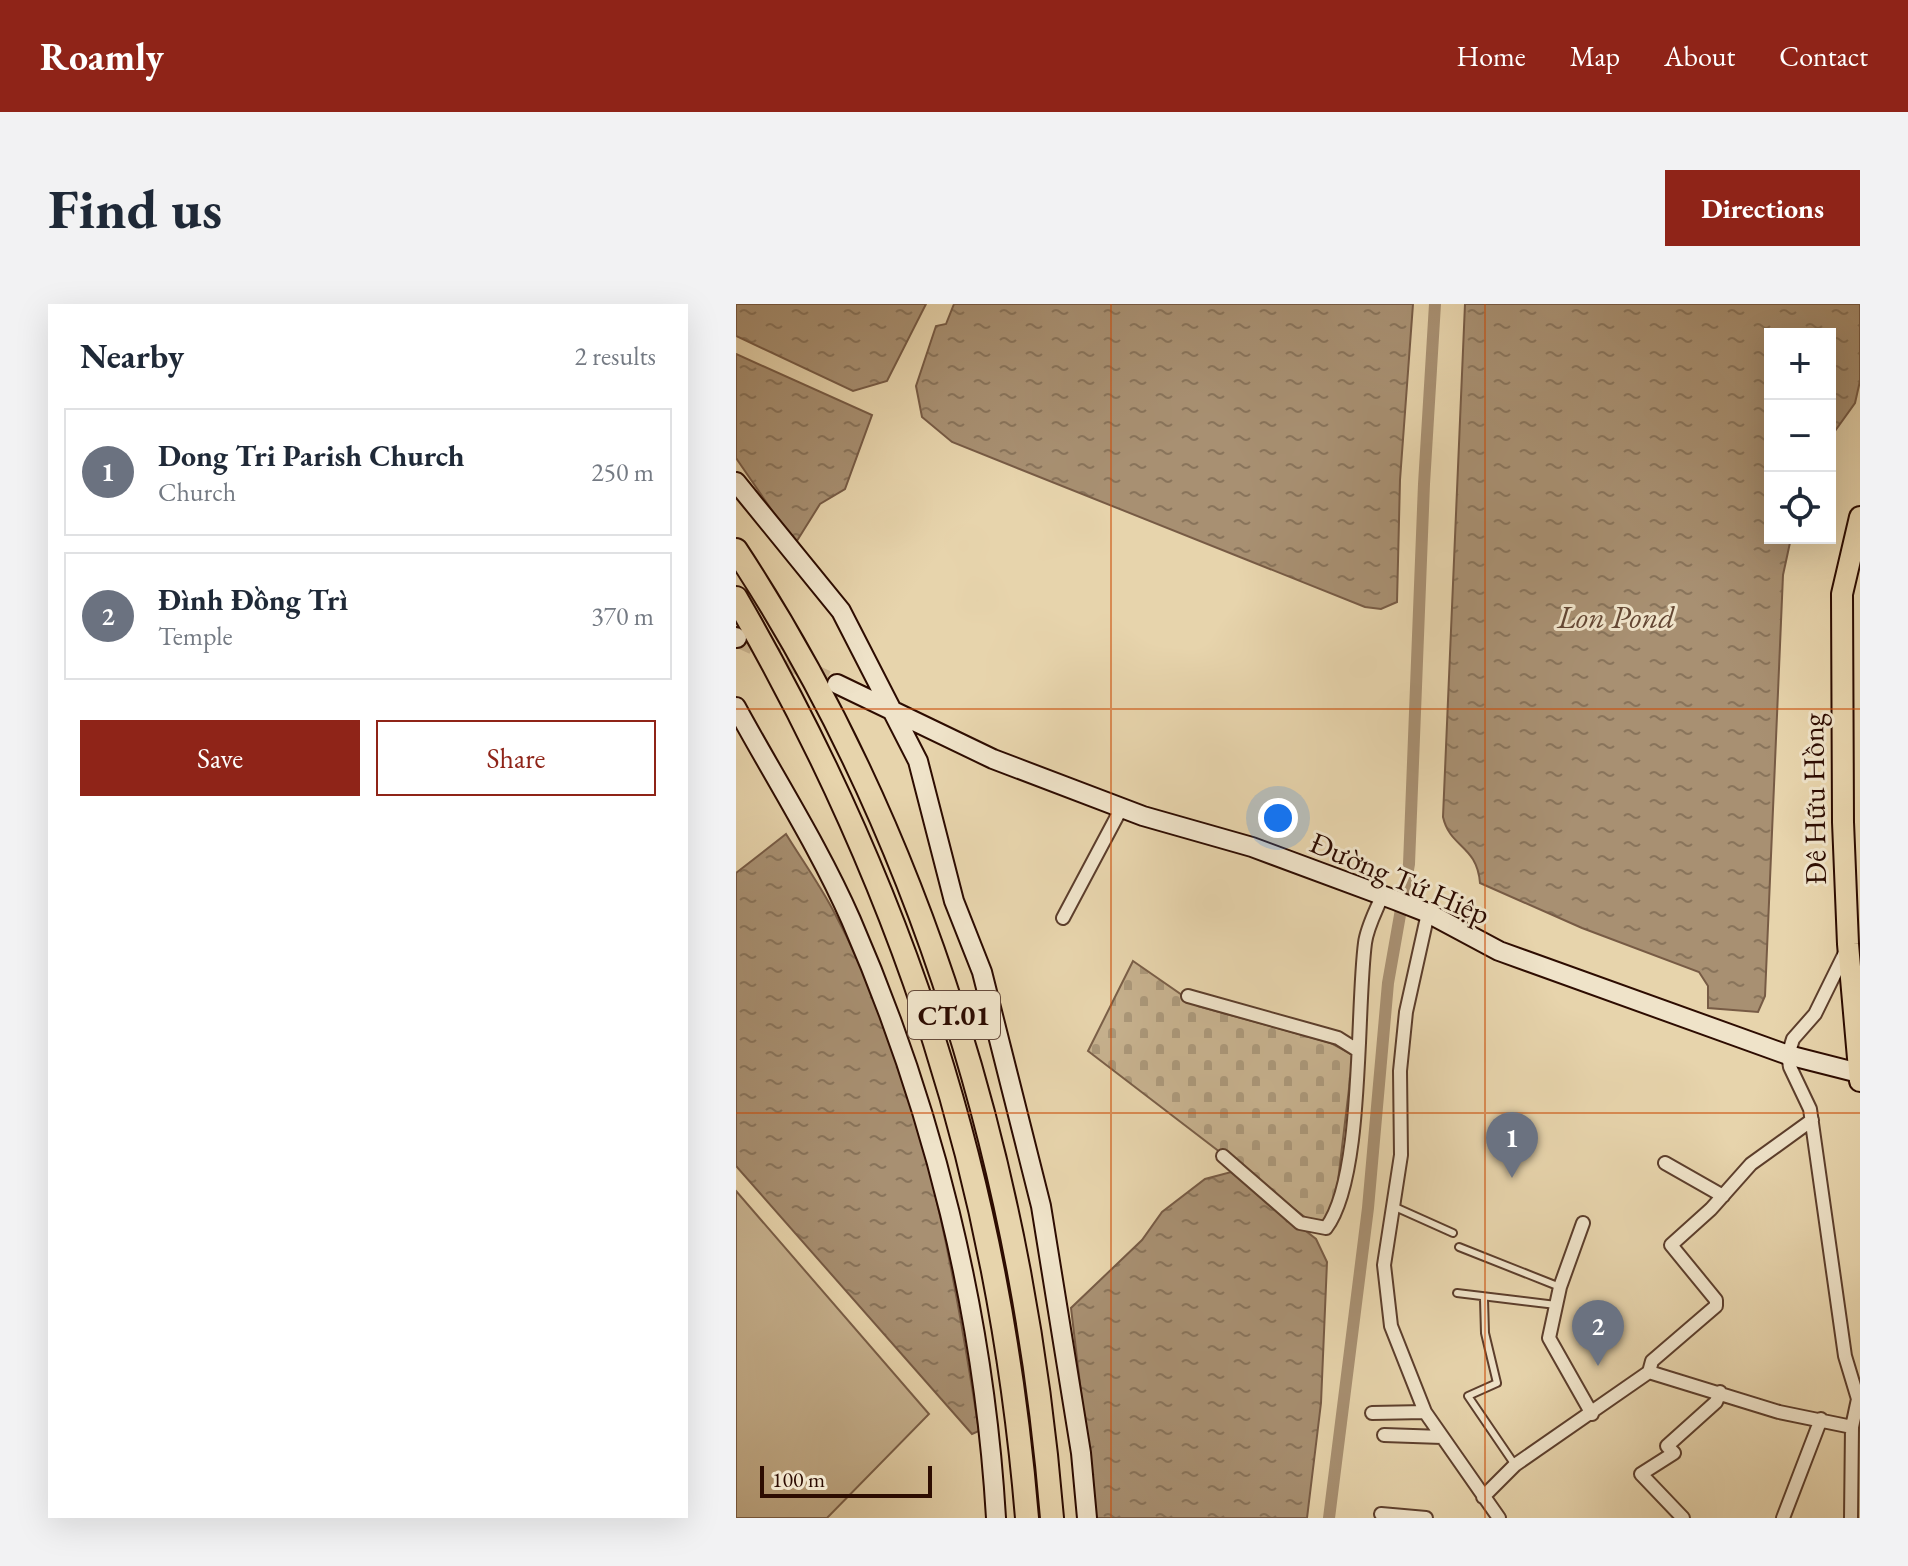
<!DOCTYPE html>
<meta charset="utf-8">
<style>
body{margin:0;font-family:"EB Garamond",serif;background:#f2f2f3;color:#1f2937}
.controls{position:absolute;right:24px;top:24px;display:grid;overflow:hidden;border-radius:0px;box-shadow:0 8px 32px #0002}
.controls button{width:72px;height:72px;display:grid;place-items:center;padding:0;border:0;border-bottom:2px solid #e0e1e3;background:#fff;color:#1f2937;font:40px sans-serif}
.scale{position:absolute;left:24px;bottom:20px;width:172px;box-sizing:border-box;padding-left:8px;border:4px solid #2d0c01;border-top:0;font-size:22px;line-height:28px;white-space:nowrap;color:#2d0c01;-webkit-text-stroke:6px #efe3c9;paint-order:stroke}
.you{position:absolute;left:542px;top:514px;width:28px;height:28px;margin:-20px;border:6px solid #fff;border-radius:50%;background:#1a73e8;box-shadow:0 0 0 12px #1a73e833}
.badge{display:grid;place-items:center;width:52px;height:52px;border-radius:50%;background:#8f2418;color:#fff;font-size:26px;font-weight:700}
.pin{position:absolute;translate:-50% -66px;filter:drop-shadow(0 2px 4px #0008)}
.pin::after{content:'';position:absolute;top:42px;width:28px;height:24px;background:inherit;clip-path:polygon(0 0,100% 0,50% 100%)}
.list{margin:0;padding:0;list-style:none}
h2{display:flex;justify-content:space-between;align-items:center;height:104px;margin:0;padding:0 32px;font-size:34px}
h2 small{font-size:26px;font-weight:400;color:#747a83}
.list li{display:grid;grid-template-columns:52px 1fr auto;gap:24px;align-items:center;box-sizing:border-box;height:128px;margin:0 16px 16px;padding:0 16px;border:2px solid #e0e1e3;border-radius:0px}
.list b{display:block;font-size:30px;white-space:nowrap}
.list p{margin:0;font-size:26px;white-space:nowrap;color:#747a83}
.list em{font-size:26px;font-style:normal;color:#747a83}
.actions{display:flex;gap:16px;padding:24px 32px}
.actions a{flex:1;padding:18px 0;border:2px solid #8f2418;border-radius:0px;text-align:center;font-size:28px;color:#8f2418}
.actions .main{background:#8f2418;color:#fff}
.icon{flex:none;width:44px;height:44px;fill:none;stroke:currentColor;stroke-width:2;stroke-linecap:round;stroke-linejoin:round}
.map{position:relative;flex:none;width:1124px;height:1214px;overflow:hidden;border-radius:0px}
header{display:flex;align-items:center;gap:48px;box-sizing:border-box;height:112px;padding:0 40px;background:#8f2418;color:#fff}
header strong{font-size:38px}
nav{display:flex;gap:44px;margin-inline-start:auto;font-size:28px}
.intro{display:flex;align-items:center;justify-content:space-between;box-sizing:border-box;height:192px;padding:0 48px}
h1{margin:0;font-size:56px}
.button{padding:20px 36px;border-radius:0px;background:#8f2418;color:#fff;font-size:28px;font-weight:700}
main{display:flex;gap:48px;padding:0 48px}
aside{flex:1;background:#fff;border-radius:0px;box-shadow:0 8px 32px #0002}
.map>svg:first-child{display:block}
.grass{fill:#c7b28f;stroke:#7a5f48;stroke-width:2}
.cemetery{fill:url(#cemetery-stones);stroke:#7a5f48;stroke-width:2}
.water{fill:url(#water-ripples);stroke:#775b45;stroke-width:2}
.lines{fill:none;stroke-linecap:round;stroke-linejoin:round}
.canal{stroke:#a89072;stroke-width:12}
.secondary-tunnel{stroke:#cbb692;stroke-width:18;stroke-dasharray:18 9;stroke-linecap:butt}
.lane-casing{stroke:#5c3e2c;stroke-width:10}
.street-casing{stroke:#5c3e2c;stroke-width:16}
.secondary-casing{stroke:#2d0c01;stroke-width:22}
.primary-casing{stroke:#2d0c01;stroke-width:24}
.highway-casing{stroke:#2d0c01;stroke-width:26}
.lane{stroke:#efe3c9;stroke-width:6}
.street{stroke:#efe3c9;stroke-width:12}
.secondary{stroke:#efe3c9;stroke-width:18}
.primary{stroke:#e7d4ac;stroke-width:20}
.highway{stroke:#e7d4ac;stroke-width:22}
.grid{fill:none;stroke:#cc4d0a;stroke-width:2;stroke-opacity:0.55}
.labels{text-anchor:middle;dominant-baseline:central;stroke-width:6;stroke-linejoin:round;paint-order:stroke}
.shield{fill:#efe3c9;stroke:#674c3d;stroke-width:2}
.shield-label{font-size:28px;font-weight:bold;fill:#2d0c01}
.street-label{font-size:30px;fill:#2d0c01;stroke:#efe3c9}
.water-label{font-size:32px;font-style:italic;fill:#644734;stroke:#efe3c9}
</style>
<header>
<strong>Roamly</strong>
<nav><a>Home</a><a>Map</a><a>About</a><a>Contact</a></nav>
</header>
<div class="intro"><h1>Find us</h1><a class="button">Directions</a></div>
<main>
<aside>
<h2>Nearby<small>2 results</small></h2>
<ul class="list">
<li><span class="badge" style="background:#6b7280">1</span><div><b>Dong Tri Parish Church</b><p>Church</p></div><em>250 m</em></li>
<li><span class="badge" style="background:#6b7280">2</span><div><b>Đình Đồng Trì</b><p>Temple</p></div><em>370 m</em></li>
</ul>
<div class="actions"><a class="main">Save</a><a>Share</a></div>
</aside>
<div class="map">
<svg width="1124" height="1214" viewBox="0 0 1124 1214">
<defs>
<pattern id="cemetery-stones" width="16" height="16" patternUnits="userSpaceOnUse" patternTransform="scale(2)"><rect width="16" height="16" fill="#c7b28f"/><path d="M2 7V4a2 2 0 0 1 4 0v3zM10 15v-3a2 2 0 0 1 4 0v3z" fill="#ab987a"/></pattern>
<pattern id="water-ripples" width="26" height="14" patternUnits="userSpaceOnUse" patternTransform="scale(2)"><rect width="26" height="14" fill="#a89072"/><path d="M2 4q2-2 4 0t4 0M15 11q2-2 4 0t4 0" fill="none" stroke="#89745b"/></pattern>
</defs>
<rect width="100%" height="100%" fill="#e7d4ac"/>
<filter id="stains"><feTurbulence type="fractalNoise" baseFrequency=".0025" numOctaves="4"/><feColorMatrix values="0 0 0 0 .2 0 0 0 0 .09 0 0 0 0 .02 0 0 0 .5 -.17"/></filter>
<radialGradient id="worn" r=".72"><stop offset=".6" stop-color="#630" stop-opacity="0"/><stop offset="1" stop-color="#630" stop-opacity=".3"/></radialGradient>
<path class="grass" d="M0,887L193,1110L91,1214H0Z"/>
<path class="cemetery" d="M397,657L462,702L595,739L617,751L599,902L588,920L570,914L352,747Z"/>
<path class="water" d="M0,0H190L151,77L117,87L0,32Z
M218,0H677L664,176L661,298L645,305L629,303L216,138L186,113L180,82L200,22L210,20Z
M729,0H1124V77L1119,99L1094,134V30H1034V234H1055L1047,271L1029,692L1022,708L972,704V682L963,668L846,624L744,579C741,541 714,544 707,513Z
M0,50L136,111L109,185L84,200L59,240L0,154Z
M50,530C66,556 84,581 98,608C184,769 215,950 243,1127L236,1130L0,862V569Z
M495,868L580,935L591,958L585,1099L571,1214H360L335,1004L406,936L426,908L469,875Z"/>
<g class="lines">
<path class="canal" d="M593,1214L632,904L652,679L673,560L688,180L699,0"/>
<path class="secondary-tunnel" d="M1,334L101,380"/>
<g class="lane-casing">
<path id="lane" d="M659,903L717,929
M723,943L824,983
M721,989L820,1001
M748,995L749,1029L761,1079L732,1092L779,1161"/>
</g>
<g class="street-casing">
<path id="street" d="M692,609L670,708L664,767L665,851L648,961L655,1022L689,1108L763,1214
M327,614L386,503
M1108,651L1079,710L1057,735L1052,751L1054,763L1074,805L1109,1052L1122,1095L1116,1123L1115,1214
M452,692L602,734L621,746
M487,852L564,919L590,924C628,874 620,707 629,639C631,623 640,607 646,592
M929,859L987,892
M847,919L824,983L813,1034L856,1110
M913,1068L1043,1108L1116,1123
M636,1109L689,1108
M648,1131L706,1133
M747,1193L779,1161L913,1068L916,1057L980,1002V996L935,941L975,905L1015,860L1076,816
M645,1210L690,1214
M947,1214L905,1170L938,1149L931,1142L980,1098L984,1088
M1047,1214L1085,1115"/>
</g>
<g class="secondary-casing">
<path id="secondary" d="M0,178L105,307L182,457L218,597L246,668L305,902L345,1149L351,1214
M0,333L1,334
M101,380L257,455L407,512L516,543L659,596L692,609L763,647L1052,751L1123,769
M0,403C38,473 83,543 115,616C197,804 248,1009 260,1214"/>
</g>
<g class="primary-casing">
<path id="primary" d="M1124,213L1106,290L1107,518L1112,640L1124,777"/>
</g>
<g class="highway-casing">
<path id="highway" d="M0,246C189,533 288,874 316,1214
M0,294C169,586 263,877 291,1214"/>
</g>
<use href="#lane" class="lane"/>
<use href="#street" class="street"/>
<use href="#secondary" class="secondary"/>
<use href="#primary" class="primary"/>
<use href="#highway" class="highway"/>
</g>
<path class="grid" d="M375,0V1214M749,0V1214M0,405H1124M0,809H1124"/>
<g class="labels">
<rect class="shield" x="172" y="687" width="92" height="48" rx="6"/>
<g class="shield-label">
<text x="218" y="711">CT.01</text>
</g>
<g class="street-label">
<text transform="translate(1078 495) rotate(-91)">Đê Hữu Hồng</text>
<text transform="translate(664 574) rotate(23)">Đường Tứ Hiệp</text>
</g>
<g class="water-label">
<text x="880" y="313">Lon Pond</text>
</g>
</g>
<rect width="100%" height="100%" filter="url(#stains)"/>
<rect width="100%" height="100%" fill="url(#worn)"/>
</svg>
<div class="controls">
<button>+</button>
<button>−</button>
<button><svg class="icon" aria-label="locate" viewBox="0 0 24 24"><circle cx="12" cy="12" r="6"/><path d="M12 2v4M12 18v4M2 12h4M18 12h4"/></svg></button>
</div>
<div class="scale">100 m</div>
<div class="you"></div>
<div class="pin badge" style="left:776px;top:874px;background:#6b7280">1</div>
<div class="pin badge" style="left:862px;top:1062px;background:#6b7280">2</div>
</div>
</main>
